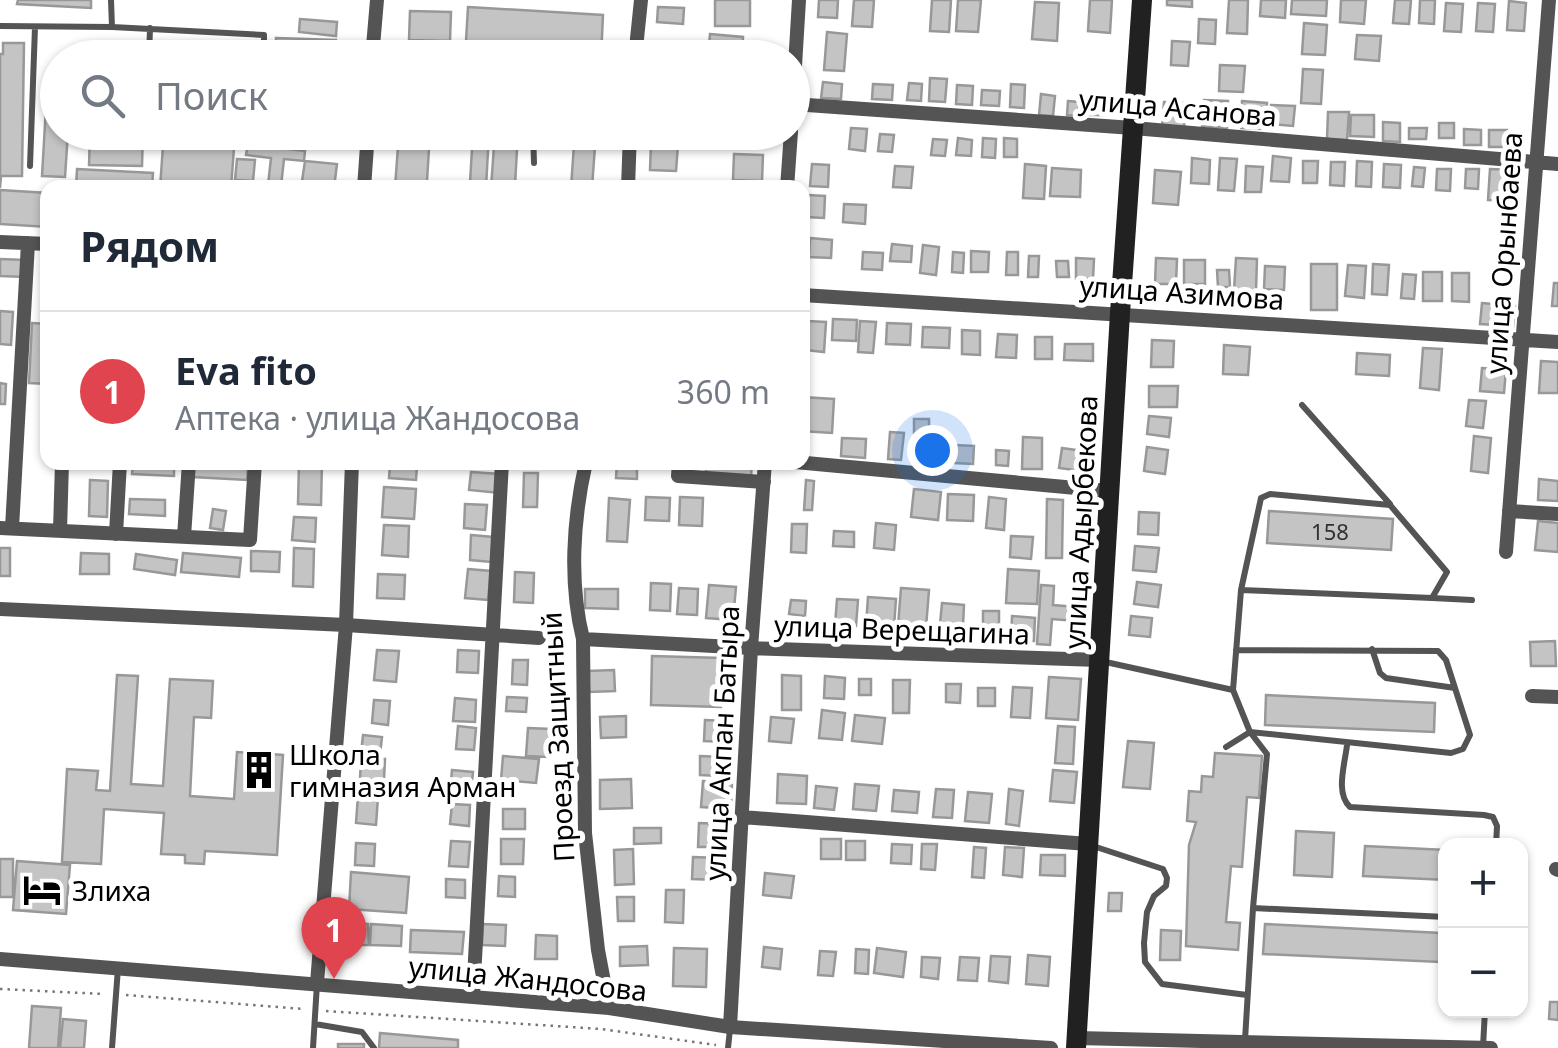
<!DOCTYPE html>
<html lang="ru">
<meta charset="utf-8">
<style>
body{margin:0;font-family:"Noto Sans",sans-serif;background:#f2f2f3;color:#1f2937}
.controls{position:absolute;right:30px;bottom:30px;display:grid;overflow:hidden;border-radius:20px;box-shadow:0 2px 8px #0004}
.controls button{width:90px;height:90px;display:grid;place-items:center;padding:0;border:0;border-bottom:2px solid #e0e1e3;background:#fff;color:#1f2937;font:50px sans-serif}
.you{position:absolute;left:932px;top:450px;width:35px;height:35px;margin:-25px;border:8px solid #fff;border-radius:50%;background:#1a73e8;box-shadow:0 0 0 15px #1a73e833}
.badge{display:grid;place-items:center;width:65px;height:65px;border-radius:50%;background:#000;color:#fff;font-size:32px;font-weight:700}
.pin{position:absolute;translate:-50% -82px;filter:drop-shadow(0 2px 5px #0008)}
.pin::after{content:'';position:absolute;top:52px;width:35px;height:30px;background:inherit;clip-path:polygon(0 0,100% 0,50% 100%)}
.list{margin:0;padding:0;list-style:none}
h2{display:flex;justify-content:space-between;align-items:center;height:130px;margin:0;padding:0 40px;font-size:42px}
h2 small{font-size:32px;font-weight:400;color:#747a83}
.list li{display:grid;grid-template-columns:65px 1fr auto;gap:30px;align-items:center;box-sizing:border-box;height:160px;padding:0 40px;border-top:2px solid #e0e1e3}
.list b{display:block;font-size:38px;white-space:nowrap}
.list p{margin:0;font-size:32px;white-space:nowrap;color:#747a83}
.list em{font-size:32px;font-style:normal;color:#747a83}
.icon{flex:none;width:55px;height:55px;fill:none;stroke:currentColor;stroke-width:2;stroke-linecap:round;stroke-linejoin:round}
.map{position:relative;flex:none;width:1558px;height:1048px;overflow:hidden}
.search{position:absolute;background:#fff;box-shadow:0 2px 8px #0004;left:40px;top:40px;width:770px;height:110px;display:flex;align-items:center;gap:25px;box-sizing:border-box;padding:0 35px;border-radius:55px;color:#747a83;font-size:38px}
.panel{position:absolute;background:#fff;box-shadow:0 2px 8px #0004;left:40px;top:180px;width:770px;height:290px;border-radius:20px}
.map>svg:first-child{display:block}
.building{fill:#c4c4c4;stroke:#989898;stroke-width:2.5}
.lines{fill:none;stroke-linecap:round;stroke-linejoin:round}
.path{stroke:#767676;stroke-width:2.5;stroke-dasharray:2.5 5;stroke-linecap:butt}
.lane{stroke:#545454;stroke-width:6}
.street{stroke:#545454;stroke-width:14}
.secondary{stroke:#212121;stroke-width:20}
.labels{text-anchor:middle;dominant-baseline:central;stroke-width:10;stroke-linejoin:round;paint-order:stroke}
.number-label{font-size:22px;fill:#313131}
.street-label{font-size:28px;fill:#000;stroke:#fff}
.poi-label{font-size:28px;fill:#000;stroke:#fff;text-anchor:start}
</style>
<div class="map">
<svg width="1558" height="1048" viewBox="0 0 1558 1048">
<rect width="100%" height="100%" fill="#fff"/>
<path class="building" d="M18,0H91V8L17,4Z
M715,0H750V26H715Z
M819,0H838L837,18L818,17Z
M854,0H874L872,27L852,26Z
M932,0H951L949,32L930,31Z
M958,0H981L978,32L956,31Z
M1090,0H1112L1110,33L1088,31Z
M1167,0H1192V7L1167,5Z
M1229,0H1248L1247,34L1227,33Z
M1261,0H1286L1285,18L1260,16Z
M1292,0H1327L1326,16L1291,14Z
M1341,0H1366L1364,24L1340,22Z
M1395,0H1411L1409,24L1393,23Z
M1420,0H1435L1434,24L1419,23Z
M1509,1L1526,3L1524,31L1507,30Z
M1035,2L1059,3L1057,41L1032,39Z
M1446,3L1463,4L1461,32L1444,31Z
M1478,3L1495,4L1493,32L1476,31Z
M468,7L603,15L601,58H465Z
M658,7L684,8L683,24L657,22Z
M410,11L451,12L450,41L409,40Z
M300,19L337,22L336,36L299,32Z
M1199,19L1216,20L1215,44L1198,43Z
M1304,23L1327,25L1325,55L1302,54Z
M827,32L847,34L844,71L824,70Z
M710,34L743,37L742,58H708Z
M1357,35L1381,36L1379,61L1355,59Z
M276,38L336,40V58H275Z
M1172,41L1190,42L1188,66L1171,65Z
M3,43H24L22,176H1L0,188V54H3Z
M93,47L137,49L136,58H93Z
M170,48L212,51V58H169Z
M219,52L241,54V58H219Z
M1220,65L1245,66L1243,92L1219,91Z
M1303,69L1323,70L1321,104L1301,103Z
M48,73H58V132H68L65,177L42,176Z
M930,78L947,79L945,102L929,101Z
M823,82L842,84L841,99L821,98Z
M909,83L922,84L921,101L907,100Z
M873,84L893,85L892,100L872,99Z
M1011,84L1025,85L1024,108L1010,107Z
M957,85L973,86L972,105L956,104Z
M982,90L1000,91L999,106L981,105Z
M1041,94L1055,96L1053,116L1039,115Z
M1090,95L1105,96L1104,115H1089Z
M1204,100L1228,101L1227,128L1202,126Z
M1068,101L1079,102L1078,116L1067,115Z
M1242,101L1267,103L1265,129L1241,128Z
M1164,102L1186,103L1184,128L1162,127Z
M1271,105L1295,106L1293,126L1270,124Z
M1328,112H1349L1347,140L1327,139Z
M1351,115H1374V137L1350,136Z
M1383,122L1400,123V142L1383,141Z
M1439,123H1454V138H1439Z
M851,128L867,129L865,151L849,149Z
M1409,128H1427L1426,139H1409Z
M1464,129L1481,130V145H1464Z
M1489,130H1507L1506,147H1489Z
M90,132H143L142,166L89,165Z
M164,132H206L205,145L234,148L231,188H160Z
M213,132H264L263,143L213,139Z
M273,132H301V140L273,139Z
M399,132H430L427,181L470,183L473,132H489L486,188H395Z
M495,132H518L515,185L552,188H491Z
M564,132H596L592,188H571L574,144L564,143Z
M738,132H763L762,145L738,144Z
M880,134L894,135L892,152L878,151Z
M958,138L972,140L971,156L956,155Z
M983,138L996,139L995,158L982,157Z
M1004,138L1017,139V157H1004Z
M933,139L947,140L945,156L931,155Z
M651,143L678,145L676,171L650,170Z
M248,144L305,151L304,161L284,159L281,186L268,185L271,158L246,155Z
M734,154L763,155L762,181L733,180Z
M1273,156L1291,158L1289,182L1271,181Z
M1192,158L1210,160L1209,184L1191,183Z
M1220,158L1237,159L1234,191L1218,190Z
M237,159L255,160L253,181L235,180Z
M305,161L337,164L334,188H301Z
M1303,161H1318L1317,183H1303Z
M1357,161L1372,162L1371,187L1356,186Z
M1331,162H1345L1344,186L1330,185Z
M812,164L829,165L828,187L810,186Z
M1025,164L1046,166L1044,199L1023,198Z
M1384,164L1401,165L1400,188L1383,187Z
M895,166L913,167L911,188L893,187Z
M1246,166L1263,167L1261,192H1245Z
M1414,167L1425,168L1423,187L1412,186Z
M1052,168L1081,170L1080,197L1050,196Z
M77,169L153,173L152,188H76Z
M1437,169H1451L1450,191L1436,190Z
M1466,169H1479L1478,189L1465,188Z
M1490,169L1513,170L1511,201L1488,200Z
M1155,170L1181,172L1178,205L1153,203Z
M0,190L48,193V227L0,224Z
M808,195L825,196L824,218L806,217Z
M844,204L866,205L865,224L843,222Z
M810,238L832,240L831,258L809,257Z
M892,244L912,246L911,262L890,261Z
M923,245L939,247L936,275L920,273Z
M971,251L989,252L988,272H971Z
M863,252L883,253L882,270L862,269Z
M953,252L964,253L963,273L952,272Z
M1007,252H1018V275H1006Z
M1029,256H1039L1038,277H1028Z
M1076,258L1094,259L1093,279H1076Z
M1156,258L1177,259L1176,284H1155Z
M1236,258L1257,259L1256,291L1234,290Z
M0,259L25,260V277L0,276Z
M1184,260H1205V284H1184Z
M1056,261H1068L1069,277H1057Z
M1311,264H1337V310H1311Z
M1373,264L1389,265L1387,295L1372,294Z
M1348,265L1366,266L1364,298L1345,296Z
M1265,266L1285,267L1284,290L1264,289Z
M1217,270H1229L1230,287H1218Z
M1423,272H1442V301H1423Z
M1452,273H1469V302L1452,301Z
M1403,274L1416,275L1414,299L1401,298Z
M44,276H48V305H42Z
M1554,283H1558V306H1552Z
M1482,303L1515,306L1513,326L1480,324Z
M0,311L13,312L11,345L0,344Z
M833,319L857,320L856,341L832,340Z
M807,321L826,322L824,352L805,350Z
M860,321L876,322L873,353L858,352Z
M32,323L48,324V384L29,383Z
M887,323L911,324L910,345L886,344Z
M923,327L950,328L949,348L922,347Z
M962,330L980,331V355L962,354Z
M998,334L1017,335L1016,358L996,357Z
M1035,337H1052V359H1035Z
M1152,340L1174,341L1173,367H1151Z
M1065,344H1093V361L1064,360Z
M1224,345L1250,347L1248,375L1223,374Z
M1423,348L1442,349L1439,390L1420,388Z
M1357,353L1390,355L1389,376L1356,374Z
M1541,361L1558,362V393H1539Z
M1482,368L1506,370L1504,393L1480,391Z
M0,383L6,384L5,404H0Z
M1149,386H1178L1177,407H1149Z
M802,397L834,399L832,433L802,431Z
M1469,400L1486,401L1483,428L1466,426Z
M1149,416L1171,418L1169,437L1147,434Z
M914,419H929V433H914Z
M890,432L904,433L901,460L888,459Z
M1474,436L1491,438L1488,473L1471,471Z
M1023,437L1042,438V469H1022Z
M842,438L866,439L865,458L841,456Z
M955,445L974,446L973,464L954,463Z
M1147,447L1168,450L1165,474L1144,471Z
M1062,448L1091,452L1089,472L1059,468Z
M996,450L1009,451L1008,466L996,465Z
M133,462H174V476L132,474Z
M194,462H248L247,480L193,477Z
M299,462H322L321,505L298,504Z
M617,462H637V479L616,478Z
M706,462H752L751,477L706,474Z
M390,464L417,466L416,480L389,478Z
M471,472L500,474L499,493L469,490Z
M524,473H538L537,507H523Z
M1539,479L1558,481V501L1538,500Z
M90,480L108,481L107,517L89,516Z
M806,480L814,481L812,510H804Z
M384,487L416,489L414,519L382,517Z
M914,489L941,492L938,520L911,517Z
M948,494L974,495L973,521L947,520Z
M646,497L670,498L669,521L645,520Z
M680,497L703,498L702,526L679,525Z
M989,497L1006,499L1004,530L986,528Z
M609,498L630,500L627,542L607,541Z
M130,499L165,500V516L129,514Z
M1047,499L1063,500L1062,558H1046Z
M465,504L487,505L485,530L464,528Z
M213,509L226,511L223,530L210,528Z
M1269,511L1393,519L1391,550L1267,543Z
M1139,512L1159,513L1158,535L1138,534Z
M294,517L316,518L315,542L292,540Z
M1538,521L1558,523V552L1535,550Z
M876,523L896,525L894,550L874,548Z
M792,524H807L806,553L791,552Z
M384,525L409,526L408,557L382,555Z
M834,531L854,532V547L833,546Z
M471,535L493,537L491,562L470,560Z
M1011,536L1033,537L1031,559L1010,557Z
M1135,546L1159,548L1156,572L1133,570Z
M0,548H10V576H0Z
M294,548L314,549L313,587L293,586Z
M251,551L280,552L279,572L251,571Z
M81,553L109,554V574H80Z
M183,553L241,558L239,577L181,572Z
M136,554L177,560L175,575L134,569Z
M468,569L491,571L488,600L465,598Z
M1008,569L1039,571L1037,604L1006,603Z
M515,572L534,573L533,603L514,602Z
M378,574L405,575L404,599L377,598Z
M1137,582L1161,585L1158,607L1134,604Z
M651,583L671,584L670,611L650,610Z
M709,585L736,587L733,620L706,618Z
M1041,585L1054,586L1053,605L1088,608L1087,622L1052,619L1050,645L1037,644Z
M679,588L698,589L697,615L677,614Z
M901,588L929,590L926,628L898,626Z
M585,589H618V609L585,608Z
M868,597L896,599L894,627L866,625Z
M837,599L858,600L856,626L835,625Z
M791,600L806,601L805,616L789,614Z
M942,603L964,605L963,625L940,624Z
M983,611H999V627H983Z
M1012,616L1035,618L1034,641L1011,640Z
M1131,616L1152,618L1150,637L1129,635Z
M1555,641L1556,666H1531L1530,642Z
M377,650L399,651L396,682L374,680Z
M458,650L479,651L478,673L457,672Z
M652,656L722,658L721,707L651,705Z
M513,660H528L527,685L512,684Z
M614,670L615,691L589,692L588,671Z
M117,675L138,676L131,784L163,786L170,679L213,681L211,718L194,717L190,796L234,799L237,752L283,755L277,855L205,851L204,864L185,863V855L161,854L164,813L104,809L101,864L62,862L67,769L98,771L96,790L110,791Z
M782,675L801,676V710H782Z
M825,676L845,678L844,699L824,698Z
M1049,677L1081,679L1078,720L1046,718Z
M859,679H871V695H859Z
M893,680H910L909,713H893Z
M946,684H961L960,703L946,702Z
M1013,687L1032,688L1030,718L1011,717Z
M978,688H995V706H978Z
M1266,695L1435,703L1434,732L1265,725Z
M507,697L527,698L526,712L506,711Z
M455,698L476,700L475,722L453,721Z
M374,700L390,701L388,725L372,723Z
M822,710L845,713L842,740L819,738Z
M855,715L885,718L882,744L852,741Z
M626,716V737L601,738L600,717Z
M771,717L794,719L791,743L769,741Z
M705,720L725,721L724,742L704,741Z
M458,726L476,728L474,750L456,749Z
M1058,726L1075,727L1073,764L1055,763Z
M528,728L551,729L549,757L526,756Z
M363,735L382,737L380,755L361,753Z
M1128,741L1154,743L1150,789L1123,787Z
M1215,753L1262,756L1259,798L1247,797L1242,867L1231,866L1226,922L1240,923L1238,950L1186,946L1189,845L1196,822L1187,821L1189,791L1201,792L1202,776L1213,777Z
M503,756L539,759L536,783L501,780Z
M700,756L721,757L720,776L700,775Z
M361,758L385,759L384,780L360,779Z
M452,770L473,772L471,794L450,792Z
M1053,770L1077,772L1074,803L1050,801Z
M778,774L807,776L806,804L777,803Z
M631,779L632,808L600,809V780Z
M703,781L732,783L731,809L701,807Z
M855,784L879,786L876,811L853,809Z
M816,786L837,788L834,810L814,808Z
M936,789L954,790L952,818L933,817Z
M1009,789L1023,791L1019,826L1006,824Z
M894,790L919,792L917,813L892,811Z
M968,792L992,794L989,823L965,821Z
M358,795L378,797L376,825L356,823Z
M452,804L470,805L469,826L450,824Z
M503,809H525V829H503Z
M699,823L722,824L721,847H698Z
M634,828H661V843L634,844Z
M1296,831L1334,833L1332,877L1294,875Z
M501,839H524L523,864H501Z
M821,839H841V859H821Z
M451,841L470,842L468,867L449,866Z
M846,841H865V860H846Z
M356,843L375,844L374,866L355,865Z
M892,844L912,845L911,864L891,863Z
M922,844H937L935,870L921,869Z
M1365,846L1446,850V880L1363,876Z
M974,847L986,848L984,878L972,877Z
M1005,847L1024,848L1022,877L1003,875Z
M633,849L634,884L615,885L614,850Z
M1041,855H1065V876L1040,875Z
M693,857L719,858L718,880L692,879Z
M0,859H13V897H0Z
M17,861L70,865L66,914L13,910Z
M351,872L409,877L406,913L349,909Z
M765,873L794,876L791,898L763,895Z
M499,876L515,877V897L498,896Z
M446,879L465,880V898L446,897Z
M666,890H684L683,923L665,922Z
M1109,893H1122L1121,911H1108Z
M617,897H634V921H618Z
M346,924H368L369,945H346Z
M371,924L402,926L401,946L370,945Z
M483,924L506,925L505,946L482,945Z
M1265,924L1441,933L1440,962L1263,954Z
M411,930L464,932L462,954L410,952Z
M1161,930L1181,931L1180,960H1160Z
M536,935L557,936V959H535Z
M647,946L648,965L620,966V947Z
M764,947L782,949L780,969L762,967Z
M674,948L707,949L706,987L673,986Z
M877,948L906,952L903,977L874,973Z
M856,949L869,950L868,974L855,973Z
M820,951L836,952L833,976L818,975Z
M1028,955L1050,957L1048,986L1026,984Z
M991,956L1010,957L1008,983L989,981Z
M922,957L940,958L938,979L921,977Z
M960,957L979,958L977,981L958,980Z
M1550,1002H1558V1020L1549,1019Z
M32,1006L61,1008L58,1048H29Z
M63,1019L86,1021L84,1048H60Z
M380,1033L458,1040V1048H379Z
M338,1044H364V1048H338Z"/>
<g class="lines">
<path class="path" d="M0,989L103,994
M126,995L303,1009
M326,1011L601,1029L716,1045"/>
<path class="lane" d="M111,0L112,27
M0,26L112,27L264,35V58
M149,58L150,28
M533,132L534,163
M148,144V132
M30,166L35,27
M1302,405L1390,504
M1241,590L1261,498L1270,494L1390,505L1447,572L1432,598L1472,600
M1372,649L1380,673L1386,678L1455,688
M1236,650L1438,651L1446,660L1470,735L1463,749L1451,753L1250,732L1267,754L1253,908
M1101,661L1233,690L1250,732L1226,747
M1233,690L1241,590L1432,598
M1347,745C1345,764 1335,793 1350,807L1484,815L1493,817L1497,826L1496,846
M1093,846L1163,869L1167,878L1166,886L1154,896L1147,912L1144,943L1145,962L1162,984L1247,995
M315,1024L362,1032L374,1048
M1245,1040L1253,908L1446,917
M1483,1047L1485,1010
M112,1048L118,968
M313,1048L317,984
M728,1048L730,1029"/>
<path class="street" d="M372,58L377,0
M635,58L641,0
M793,104L1133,128L1558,164
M792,115L799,0
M364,188L368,132
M628,188L630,132
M787,188L791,132
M0,242L48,244
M802,295L1558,342
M586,462C573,519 569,583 583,639L585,833L598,950L609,1008
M679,462L678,476L764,482
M795,462L1109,491
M1509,511L1558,514
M0,528L250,540L255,462
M12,528L28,243
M60,531L62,462
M116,534L120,462
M184,537L189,462
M1506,552L1549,0
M0,609L346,625L539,638
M583,639L751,648L1099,660
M1532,696L1558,697
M742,817L1088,844
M1556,869L1558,870
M0,959L609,1008L730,1027L1051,1048
M317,983L346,625L352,462
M473,996L502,462
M730,1027L751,648L765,462
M1077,1038L1491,1048"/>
<path class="secondary" d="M1076,1048L1120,313L1142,0"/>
</g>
<defs>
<g id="building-bare" transform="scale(3)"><path d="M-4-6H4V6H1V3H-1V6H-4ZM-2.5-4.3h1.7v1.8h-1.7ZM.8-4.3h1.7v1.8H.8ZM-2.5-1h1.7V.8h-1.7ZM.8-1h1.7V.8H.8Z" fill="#000" stroke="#fff" stroke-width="2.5" paint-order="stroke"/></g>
<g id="hotel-bare" transform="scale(3)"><path d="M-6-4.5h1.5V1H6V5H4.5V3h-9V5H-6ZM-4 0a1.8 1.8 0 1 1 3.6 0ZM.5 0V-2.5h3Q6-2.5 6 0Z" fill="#000" stroke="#fff" stroke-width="2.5" paint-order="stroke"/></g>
</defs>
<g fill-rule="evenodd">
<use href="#building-bare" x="259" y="770"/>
<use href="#hotel-bare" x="42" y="890"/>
</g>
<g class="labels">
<g class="number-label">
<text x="1330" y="531">158</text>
</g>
<g class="street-label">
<text transform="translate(1178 107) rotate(5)">улица Асанова</text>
<text transform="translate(1503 253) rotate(-86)">улица Орынбаева</text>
<text transform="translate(1182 292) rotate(4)">улица Азимова</text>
<text transform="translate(1080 522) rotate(-87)">улица Адырбекова</text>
<text transform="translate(902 629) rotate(2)">улица Верещагина</text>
<text transform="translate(557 737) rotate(-93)">Проезд Защитный</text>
<text transform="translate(721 743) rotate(-87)">улица Акпан Батыра</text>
<text transform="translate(528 978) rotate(6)">улица Жандосова</text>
</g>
<g class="poi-label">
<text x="289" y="754">Школа<tspan x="289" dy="32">гимназия Арман</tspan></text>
<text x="72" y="890">Злиха</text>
</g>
</g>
</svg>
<div class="controls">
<button>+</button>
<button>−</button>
</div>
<div class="you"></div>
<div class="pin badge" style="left:334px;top:979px;background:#e0444e">1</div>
<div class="search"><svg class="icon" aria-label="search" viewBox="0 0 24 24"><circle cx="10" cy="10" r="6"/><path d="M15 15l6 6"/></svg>Поиск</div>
<section class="panel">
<h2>Рядом<small></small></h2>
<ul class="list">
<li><span class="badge" style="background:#e0444e">1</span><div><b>Eva fito</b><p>Аптека · улица Жандосова</p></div><em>360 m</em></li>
</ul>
</section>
</div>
